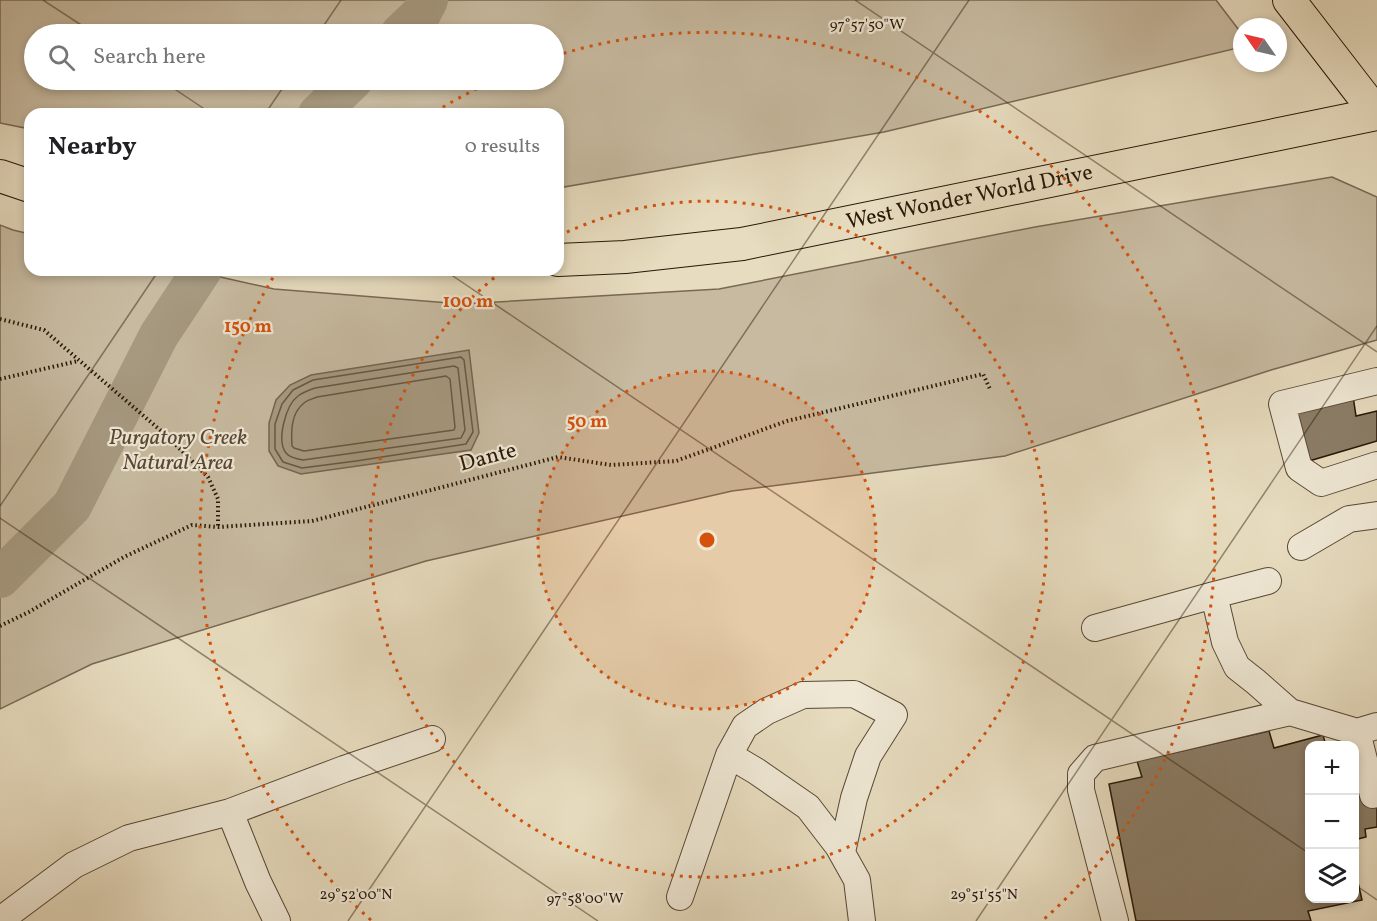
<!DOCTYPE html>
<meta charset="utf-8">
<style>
body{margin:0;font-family:Vollkorn,serif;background:#f2f2f2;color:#202124}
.controls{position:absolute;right:18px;bottom:18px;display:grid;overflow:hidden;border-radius:12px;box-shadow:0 3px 9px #0003}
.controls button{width:54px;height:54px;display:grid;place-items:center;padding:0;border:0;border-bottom:2px solid #e0e0e0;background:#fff;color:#202124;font:30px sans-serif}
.compass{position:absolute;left:1233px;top:18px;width:54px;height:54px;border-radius:50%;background:#fff;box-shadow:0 3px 9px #0003;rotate:304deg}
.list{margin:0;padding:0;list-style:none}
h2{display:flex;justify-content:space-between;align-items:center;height:78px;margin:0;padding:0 24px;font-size:26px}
h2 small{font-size:20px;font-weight:400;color:#757577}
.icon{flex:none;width:33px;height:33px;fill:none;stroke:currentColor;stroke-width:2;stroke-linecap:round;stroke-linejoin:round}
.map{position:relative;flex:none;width:1377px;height:921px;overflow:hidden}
.search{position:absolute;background:#fff;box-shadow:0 3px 9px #0003;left:24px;top:24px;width:540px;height:66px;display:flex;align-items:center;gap:15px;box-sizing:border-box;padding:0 21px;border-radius:33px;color:#757577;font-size:22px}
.panel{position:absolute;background:#fff;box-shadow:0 3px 9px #0003;left:24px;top:108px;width:540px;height:168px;border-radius:18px}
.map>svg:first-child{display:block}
.green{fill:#c7baa0;stroke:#786854;stroke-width:1.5;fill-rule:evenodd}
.water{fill:#a69980;stroke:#746550;stroke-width:1.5}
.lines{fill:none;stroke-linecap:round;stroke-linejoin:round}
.shore{stroke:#675844;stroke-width:1.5}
.river{stroke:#a69980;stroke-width:40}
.building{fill:#8b7d67;stroke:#281607;stroke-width:1.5}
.minor-casing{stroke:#584835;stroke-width:28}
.major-casing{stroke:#281607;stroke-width:34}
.path{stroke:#281607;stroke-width:4;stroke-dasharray:1.5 3;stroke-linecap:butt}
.minor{stroke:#efe8d5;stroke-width:26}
.major{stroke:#e7dcbf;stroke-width:32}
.ticks{fill:none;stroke:#281607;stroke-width:1.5;stroke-opacity:0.45}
.ring{fill:none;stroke:#d5520c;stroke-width:3;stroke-dasharray:3 6}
.labels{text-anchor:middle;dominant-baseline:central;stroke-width:4.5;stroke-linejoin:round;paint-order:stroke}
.street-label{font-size:22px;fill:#281607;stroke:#efe8d5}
.park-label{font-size:22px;font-style:italic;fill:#584735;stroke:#efe8d5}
.ticks-label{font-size:15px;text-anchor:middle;fill:#281607;stroke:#efe8d5;stroke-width:4.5;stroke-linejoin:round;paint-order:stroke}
.centre{fill:#d5520c;stroke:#efe8d5;stroke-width:3}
.ring-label{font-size:18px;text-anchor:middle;font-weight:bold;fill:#d5520c;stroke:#efe8d5;stroke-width:4.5;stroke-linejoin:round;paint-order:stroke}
</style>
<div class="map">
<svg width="1377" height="921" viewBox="0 0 1377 921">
<rect width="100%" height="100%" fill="#e7dcbf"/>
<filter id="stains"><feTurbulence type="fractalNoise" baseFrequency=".00333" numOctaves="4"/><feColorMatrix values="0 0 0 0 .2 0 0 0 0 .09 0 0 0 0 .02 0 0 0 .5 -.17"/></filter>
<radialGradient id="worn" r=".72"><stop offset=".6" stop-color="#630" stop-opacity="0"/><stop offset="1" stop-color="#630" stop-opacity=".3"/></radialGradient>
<path class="green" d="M0,0H1216L1242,34V47L884,132L558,188V114H30V129L0,123ZM34,34H554V80H34Z
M1332,177L1377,197V340L1271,370L1005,456L732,491L426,561L92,664L0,709V225L13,230L30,234V270H189L274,289L462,304L719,289L1035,227Z"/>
<path class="water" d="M469,350L479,433L471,450L301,474L278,466L269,451V423L276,400L290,385L311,375Z"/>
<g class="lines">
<path class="shore" d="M461,357L464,360L473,432L466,444L356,461L302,468L283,462L275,449V424L282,404L293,390L313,380Z
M454,366L458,368L465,430L461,438L303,460C297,459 289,457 286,453C276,440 286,405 298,396C303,392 310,390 315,388Z
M446,376L450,379L455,427L454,430L304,451L294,448L292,446C291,431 291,413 304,403C307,400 313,399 317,397Z"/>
<path class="river" d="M400,34L421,14L428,0
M318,114L353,80
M0,578L72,506L159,335L202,270"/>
</g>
<path class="building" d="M1353,396L1356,416L1377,411V441L1309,461L1293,413Z
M1269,731L1274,748L1323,735L1326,746H1310V898H1354V865L1362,900L1308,911L1311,921H1136L1109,784L1142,777L1137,761Z
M1354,794L1363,797L1377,794V827L1365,829L1366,837L1354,840Z"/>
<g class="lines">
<g class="minor-casing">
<path id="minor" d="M1377,381L1282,404L1299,468L1321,483L1377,465
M1301,547L1349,519L1377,515
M1214,595L1268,581
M1095,628L1214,595L1225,642L1237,667L1256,682L1290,712L1357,732L1377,726
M1357,732L1373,795
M729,755L756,771L808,807L838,846L857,880L862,921
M230,812L258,882L277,921
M680,897L729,755L745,726L767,711L803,695L854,694L894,715L868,756L854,798L842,852
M1,921L3,918L74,865L129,838L230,812L344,769L432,739
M1115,921L1081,790V774L1095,758L1290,712"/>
</g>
<g class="major-casing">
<g id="major">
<path d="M1289,0L1377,114"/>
<path d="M0,176L30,186"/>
<path id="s1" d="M558,260L625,257L742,244L1377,114"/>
</g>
</g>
<path class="path" d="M0,319L44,330L167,436L208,477L218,499V527
M0,379L78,361
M0,626L29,612L124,557L192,525L218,527L312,521L558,457L611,465L676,461L787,421L983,374L990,389"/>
<use href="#minor" class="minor"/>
<use href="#major" class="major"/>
</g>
<path class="ticks" d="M43,0L95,34M855,0L1377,352M318,34L341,0M161,80L212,114M265,114L288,80M444,270L1310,854M0,506L159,270M0,518L598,921M1354,884L1377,900M348,921L969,0M976,921L1377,326"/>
<circle cx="707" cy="540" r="169" fill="#d5520c" fill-opacity=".12"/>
<g class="ring">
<circle cx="707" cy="540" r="169"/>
<path d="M559 236A338 338 0 1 1 504 270"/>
<path d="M371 920A507 507 0 0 1 277 271M435 112A507 507 0 0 1 493 81M555 56A507 507 0 0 1 1043 920"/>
</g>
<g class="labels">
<g class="street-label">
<text stroke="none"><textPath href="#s1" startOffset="417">West Wonder World Drive</textPath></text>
<text transform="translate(488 458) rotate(-15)">Dante</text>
</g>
<g class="park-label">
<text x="178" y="438">Purgatory Creek<tspan x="178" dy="25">Natural Area</tspan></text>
</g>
</g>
<g class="ticks-label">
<text x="867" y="29">97°57'50"W</text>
<text x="356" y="899">29°52'00"N</text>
<text x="984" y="899">29°51'55"N</text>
<text x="585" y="903">97°58'00"W</text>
</g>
<circle cx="707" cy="540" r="9" class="centre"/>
<g class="ring-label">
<text x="468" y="307">100 m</text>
<text x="248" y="332">150 m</text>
<text x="587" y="427">50 m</text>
</g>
<rect width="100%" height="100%" filter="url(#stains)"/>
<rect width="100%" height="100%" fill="url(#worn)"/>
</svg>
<div class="controls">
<button>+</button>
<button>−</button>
<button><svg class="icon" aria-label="layers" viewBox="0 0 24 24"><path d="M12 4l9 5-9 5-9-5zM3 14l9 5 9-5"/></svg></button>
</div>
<svg class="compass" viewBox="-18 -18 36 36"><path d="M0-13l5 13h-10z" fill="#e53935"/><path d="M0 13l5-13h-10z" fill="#757577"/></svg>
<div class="search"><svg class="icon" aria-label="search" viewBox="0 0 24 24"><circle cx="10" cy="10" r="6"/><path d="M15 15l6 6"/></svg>Search here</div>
<section class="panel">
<h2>Nearby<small>0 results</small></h2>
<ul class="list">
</ul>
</section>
</div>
